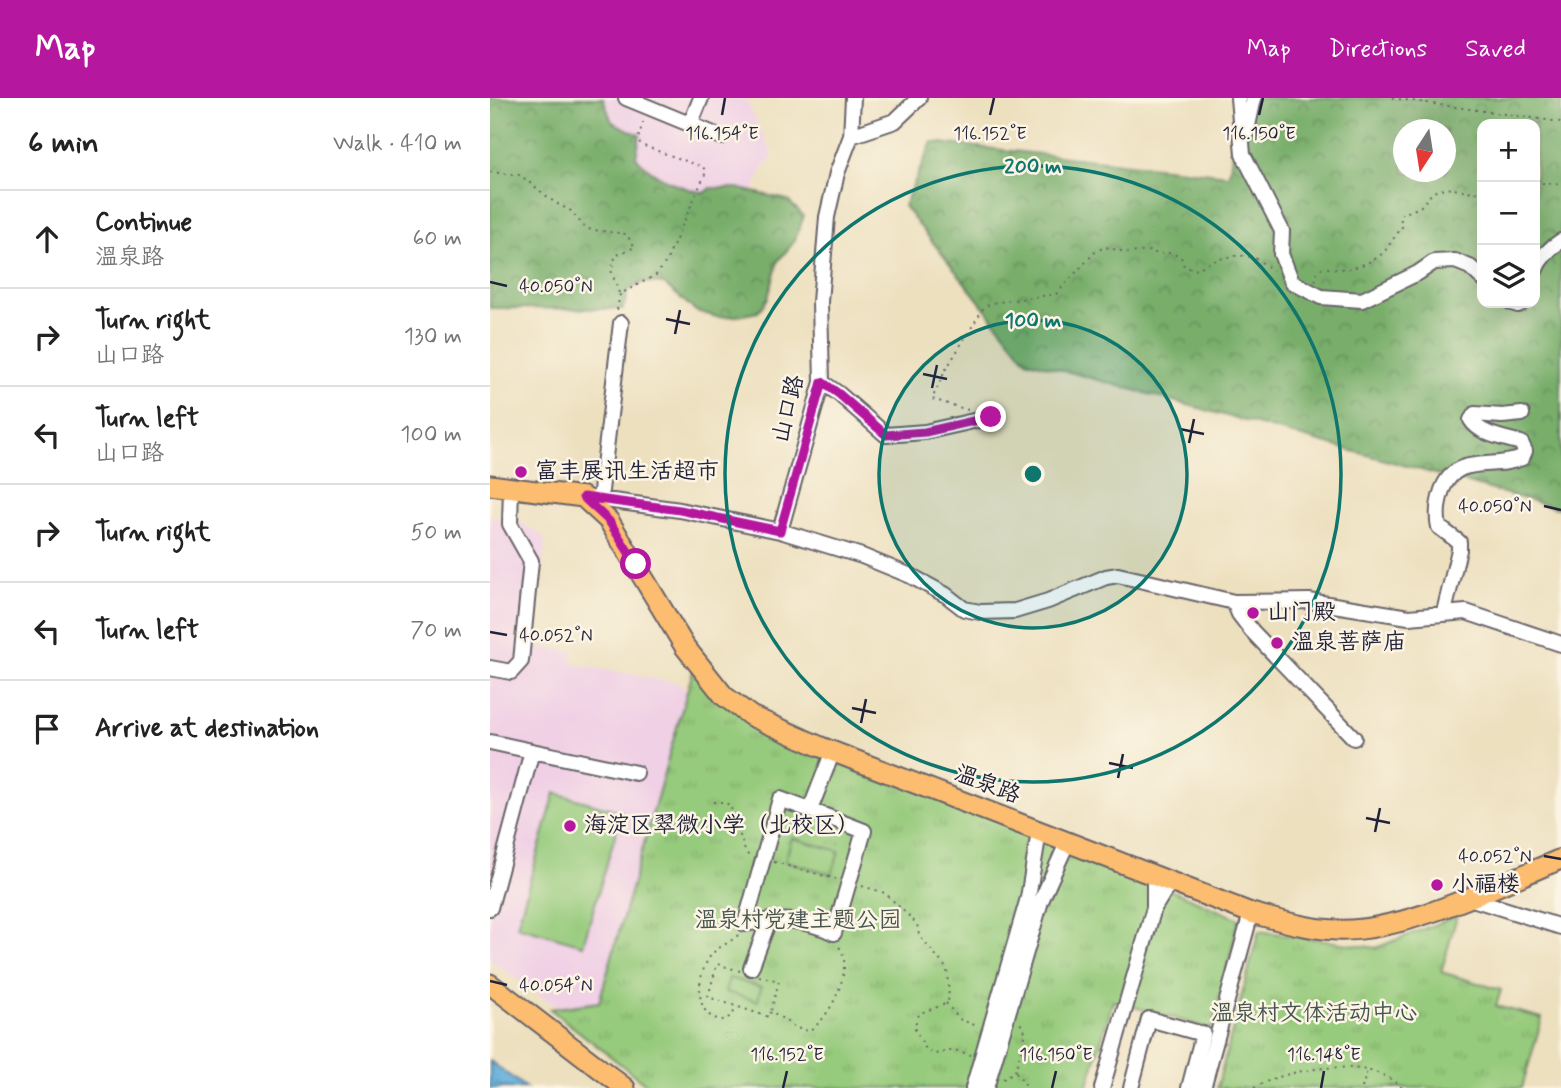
<!DOCTYPE html>
<meta charset="utf-8">
<style>
body{margin:0;font-family:Mynerve,"LXGW WenKai TC",sans-serif;background:#f2f2f2;color:#222}
.controls{position:absolute;right:21px;top:21px;display:grid;overflow:hidden;border-radius:14px;box-shadow:0 7px 28px #0002}
.controls button{width:63px;height:63px;display:grid;place-items:center;padding:0;border:0;border-bottom:2px solid #e0e0e0;background:#fff;color:#222;font:35px sans-serif}
.compass{position:absolute;left:903px;top:21px;width:63px;height:63px;border-radius:50%;background:#fff;box-shadow:0 7px 28px #0002;rotate:192deg}
.stop{position:absolute;width:21px;height:21px;margin:-16px;border:5px solid #b5179e;border-radius:50%;background:#fff}
.stop.end{background:#b5179e;border-color:#fff;box-shadow:0 2px 7px #0008}
.list{margin:0;padding:0;list-style:none}
h2{display:flex;justify-content:space-between;align-items:center;height:91px;margin:0;padding:0 28px;font-size:30px}
h2 small{font-size:23px;font-weight:400;color:#767676}
.list li{display:grid;grid-template-columns:46px 1fr auto;gap:21px;align-items:center;box-sizing:border-box;height:98px;padding:0 28px;border-top:2px solid #e0e0e0}
.list b{display:block;font-size:26px;white-space:nowrap}
.list p{margin:0;font-size:23px;white-space:nowrap;color:#767676}
.list em{font-size:23px;font-style:normal;color:#767676}
.icon{flex:none;width:38px;height:38px;fill:none;stroke:currentColor;stroke-width:2;stroke-linecap:round;stroke-linejoin:round}
.map{position:relative;flex:none;width:1071px;height:990px;overflow:hidden}
header{display:flex;align-items:center;gap:42px;box-sizing:border-box;height:98px;padding:0 35px;background:#b5179e;color:#fff}
header strong{font-size:33px}
nav{display:flex;gap:38px;margin-inline-start:auto;font-size:24px}
main{display:flex}
aside{flex:1;background:#fff}
.map>svg:first-child{display:block}
.built{fill:#f0d0e5}
.forest{fill:url(#forest-crowns);stroke:#4d6853;stroke-width:2;fill-rule:evenodd}
.park{fill:url(#park-tufts);stroke:#5c765b;stroke-width:2}
.pitch{fill:#96ca7b;stroke:#5c765b;stroke-width:2}
.water{fill:url(#water-ripples);stroke:#41688a;stroke-width:2}
.lines{fill:none;stroke-linecap:round;stroke-linejoin:round}
.minor-casing{stroke:#696469;stroke-width:18}
.major-casing{stroke:#696469;stroke-width:23}
.path{stroke:#696469;stroke-width:2;stroke-dasharray:2 5;stroke-linecap:butt}
.minor{stroke:#fff;stroke-width:14}
.major{stroke:#fcbd6f;stroke-width:19}
.route{stroke:#b5179e;stroke-width:9}
.ticks{fill:none;stroke:#22223b;stroke-width:2.5}
.ring{fill:none;stroke:#0f766e;stroke-width:3.5}
.poi-dot{fill:#b5179e;stroke:#fcf5e5;stroke-width:2.5}
.labels{text-anchor:middle;dominant-baseline:central;stroke-width:5;stroke-linejoin:round;paint-order:stroke}
.street-label{font-size:23px;fill:#22223b;stroke:#fcf5e5}
.poi-label{font-size:23px;fill:#22223b;stroke:#fcf5e5;text-anchor:start}
.park-label{font-size:23px;fill:#45544e;stroke:#fcf5e5}
.ticks-label{font-size:18px;text-anchor:middle;fill:#22223b;stroke:#fcf5e5;stroke-width:5;stroke-linejoin:round;paint-order:stroke}
.centre{fill:#0f766e;stroke:#fcf5e5;stroke-width:3.5}
.ring-label{font-size:21px;text-anchor:middle;font-weight:bold;fill:#0f766e;stroke:#fcf5e5;stroke-width:5;stroke-linejoin:round;paint-order:stroke}
</style>
<header>
<strong>Map</strong>
<nav><a>Map</a><a>Directions</a><a>Saved</a></nav>
</header>
<main>
<aside>
<h2>6 min<small>Walk · 410 m</small></h2>
<ul class="list">
<li><svg class="icon" aria-label="ahead" viewBox="0 0 24 24"><path d="M12 20V5M6 11l6-6 6 6"/></svg><div><b>Continue</b><p>温泉路</p></div><em>60 m</em></li>
<li><svg class="icon" aria-label="right" viewBox="0 0 24 24"><path d="M7 20v-9h11M14 6l5 5-5 5"/></svg><div><b>Turn right</b><p>山口路</p></div><em>130 m</em></li>
<li><svg class="icon" aria-label="left" viewBox="0 0 24 24"><path d="M17 20v-9H6M10 6l-5 5 5 5"/></svg><div><b>Turn left</b><p>山口路</p></div><em>100 m</em></li>
<li><svg class="icon" aria-label="right" viewBox="0 0 24 24"><path d="M7 20v-9h11M14 6l5 5-5 5"/></svg><div><b>Turn right</b></div><em>50 m</em></li>
<li><svg class="icon" aria-label="left" viewBox="0 0 24 24"><path d="M17 20v-9H6M10 6l-5 5 5 5"/></svg><div><b>Turn left</b></div><em>70 m</em></li>
<li><svg class="icon" aria-label="arrive" viewBox="0 0 24 24"><path d="M6 21V4h12l-3 4 3 4H6"/></svg><div><b>Arrive at destination</b></div></li>
</ul>
</aside>
<div class="map">
<svg width="1071" height="990" viewBox="0 0 1071 990">
<defs>
<pattern id="forest-crowns" width="20" height="18" patternUnits="userSpaceOnUse" patternTransform="scale(1.75)"><rect width="20" height="18" fill="#78ae6b"/><path d="M2 6a3 3 0 1 1 6 0M12 15a3 3 0 1 1 6 0" fill="none" stroke="#628d59"/></pattern>
<pattern id="park-tufts" width="24" height="20" patternUnits="userSpaceOnUse" patternTransform="scale(1.75)"><rect width="24" height="20" fill="#96ca7b"/><path d="M3 7l-1-3M5 7V3M7 7l1-3M15 17l-1-3M17 17v-4M19 17l1-3" fill="none" stroke="#81ad6b"/></pattern>
<pattern id="water-ripples" width="26" height="14" patternUnits="userSpaceOnUse" patternTransform="scale(1.75)"><rect width="26" height="14" fill="#60adda"/><path d="M2 4q2-2 4 0t4 0M15 11q2-2 4 0t4 0" fill="none" stroke="#4f8cb2"/></pattern>
</defs>
<rect width="100%" height="100%" fill="#fcf5e5"/>
<filter id="ink" filterUnits="userSpaceOnUse"><feTurbulence type="fractalNoise" baseFrequency=".0143" numOctaves="2"/><feDisplacementMap in="SourceGraphic" scale="14" xChannelSelector="R" yChannelSelector="G"/><feConvolveMatrix kernelMatrix="1 2 1 2 8 2 1 2 1" color-interpolation-filters="sRGB"/></filter>
<filter id="wash" filterUnits="userSpaceOnUse"><feTurbulence type="fractalNoise" baseFrequency=".00686" numOctaves="4" result="noise"/><feDisplacementMap in="SourceGraphic" scale="28" xChannelSelector="R" yChannelSelector="G"/><feGaussianBlur stdDeviation="1.57" result="paint"/><feColorMatrix in="noise" values="0 0 0 0 0 0 0 0 0 0 0 0 0 0 0 0 0 1.4 0 .05"/><feComposite in="paint" operator="in"/></filter>
<g filter="url(#wash)">
<rect width="100%" height="100%" fill="#ede0bf"/>
<path class="built" d="M113,0H255L283,57L272,72L263,94L247,90H221L215,95L199,92L156,71L122,24Z
M0,418L27,422L53,438L55,447L44,548L84,553L81,565L189,585L198,594L109,905L68,910L0,862Z"/>
<path class="forest" d="M0,0H113L122,24L150,37L146,59C163,79 190,90 215,95L221,90H247L297,102L314,118L304,144L288,163L278,200L268,214L247,218L227,219L206,213L174,186L153,184L138,192L133,211L0,210Z
M750,0H1071V411L536,262L414,108L442,44L739,77ZM992,26H1045V205H992ZM914,32H956V74H914Z"/>
<path class="park" d="M204,569L231,601L749,821L722,931L623,903L597,990H161L60,911L109,904Z
M967,818L951,874L1011,892L1006,908L1052,920L1032,990H727L769,833L886,850Z"/>
<path class="pitch" d="M65,695L132,714L93,847L27,828Z
M302,740L349,753L342,776L295,763Z
M239,880L271,889L268,903L235,894Z"/>
<path class="water" d="M0,963L36,990H0Z"/>
</g>
<g filter="url(#ink)">
<g class="lines">
<g class="minor-casing">
<path id="minor" d="M136,0L231,39
M748,0L753,56L792,133L791,156L802,184L831,199L872,202L928,175L944,164L965,163L980,169L992,180
M200,27L211,0
M756,37L764,0
M361,38L405,23L429,0
M1045,173C1050,160 1058,151 1071,143
M1022,205L1028,207L1032,205
M332,284L349,296L396,337L435,334L501,319
M93,399L190,412L290,433L332,284L330,204L337,119L347,75L361,38L363,0
M110,401L131,225
M290,433L372,458L421,478L456,497L474,511L490,514L525,513L558,503L616,479L628,477L744,504L819,503L919,519L976,514L1071,546
M744,504L749,516L762,533L864,640
M954,514L969,452V444L949,429C946,416 948,404 952,392C967,354 1002,373 1032,360L1035,353L1031,345C1016,340 990,337 981,322L985,316L1012,318L1032,316
M0,570L21,574L31,563L41,463L20,426L21,389
M0,644L42,653L0,810
M42,653L146,675
M320,712L374,733L344,835C315,821 287,819 255,826L290,701L320,712L343,653
M664,778V810L680,784
M976,799L1071,829
M261,870L279,822
M483,990L538,800L549,734
M496,990L551,803L577,745
M612,990L664,810
M641,990L659,921L713,936L699,990
M713,990L761,815"/>
</g>
<g class="major-casing">
<path id="major" d="M0,387L93,399L119,423L195,549L234,598L261,618L331,649L761,815C789,822 817,831 846,832C914,835 1007,787 1071,761
M0,886L135,990"/>
</g>
<path class="path" d="M902,0L1071,24
M0,74L30,77L64,104L81,113L96,131L136,136L145,149L126,157L121,172L129,195
M1045,85L1071,86
M825,183L828,173L834,169C853,174 875,169 892,156C897,152 904,138 912,130L910,117L930,109L943,94L955,90L992,95
M127,212L130,196L166,177L176,164L216,74L213,69L151,47L148,41L154,21
M478,312L442,301L455,273L494,209L502,205L566,196L606,153L615,149L639,155L659,153L668,156L681,155L691,159L694,168L705,172C721,163 745,153 764,160C771,163 777,169 783,172
M223,704H233L240,707L256,756L262,758
M284,764L346,781
M372,788L395,795L427,826L429,837L457,871L459,901L453,907L430,915L426,923L425,932L437,953L445,956L465,952L481,957
M248,837C241,844 232,847 225,853C206,870 200,923 236,922L248,910
M250,873L227,866L218,899L279,919L281,913
M269,878L289,883L281,913L306,930L318,933C338,923 356,885 354,862C354,857 350,851 348,846
M456,905L469,921L487,928
M526,974L538,990
M513,981L525,973L536,935L529,923
M764,990C798,969 882,957 912,990
M872,990L877,973"/>
<use href="#minor" class="minor"/>
<use href="#major" class="major"/>
</g>
</g>
<g class="lines" filter="url(#ink)">
<path class="route" d="M146,466L119,423L93,399L190,412L290,433L332,284L349,296L396,337L435,334L501,319"/>
</g>
<path class="ticks" d="M232,17L235,0M500,17L504,0M769,17L773,0M0,184L17,188M176,221L200,226M185,236L190,212M433,276L457,281M442,290L447,267M690,331L714,336M699,345L704,321M1054,408L1071,412M0,534L17,537M362,610L386,615M371,625L376,601M619,665L643,670M628,680L633,656M876,720L900,725M885,734L890,710M1054,758L1071,761M0,883L17,887M293,990L297,973M562,990L566,973M831,990L834,973"/>
<circle cx="543" cy="376" r="154" fill="#0f766e" fill-opacity=".12"/>
<g class="ring">
<circle cx="543" cy="376" r="154"/>
<circle cx="543" cy="376" r="308"/>
</g>
<g class="poi-dot">
<circle cx="31" cy="374" r="7"/>
<circle cx="763" cy="515" r="7"/>
<circle cx="787" cy="545" r="7"/>
<circle cx="80" cy="728" r="7"/>
<circle cx="947" cy="787" r="7"/>
</g>
<g class="labels">
<g class="street-label">
<text transform="translate(299 311) rotate(-76)">山口路</text>
<text transform="translate(497 687) rotate(21)">温泉路</text>
</g>
<g class="poi-label">
<text x="45" y="374">富丰展讯生活超市</text>
<text x="777" y="515">山门殿</text>
<text x="801" y="545">温泉菩萨庙</text>
<text x="94" y="728">海淀区翠微小学（北校区）</text>
<text x="961" y="787">小福楼</text>
</g>
<g class="park-label">
<text x="308" y="823">温泉村党建主题公园</text>
<text x="824" y="916">温泉村文体活动中心</text>
</g>
</g>
<g class="ticks-label">
<text x="232" y="41">116.154°E</text>
<text x="500" y="41">116.152°E</text>
<text x="769" y="41">116.150°E</text>
<text x="66" y="194">40.050°N</text>
<text x="1005" y="414">40.050°N</text>
<text x="66" y="543">40.052°N</text>
<text x="1005" y="764">40.052°N</text>
<text x="66" y="893">40.054°N</text>
<text x="297" y="962">116.152°E</text>
<text x="566" y="962">116.150°E</text>
<text x="834" y="962">116.148°E</text>
</g>
<circle cx="543" cy="376" r="10" class="centre"/>
<g class="ring-label">
<text x="543" y="75">200 m</text>
<text x="543" y="229">100 m</text>
</g>
</svg>
<div class="controls">
<button>+</button>
<button>−</button>
<button><svg class="icon" aria-label="layers" viewBox="0 0 24 24"><path d="M12 4l9 5-9 5-9-5zM3 14l9 5 9-5"/></svg></button>
</div>
<svg class="compass" viewBox="-18 -18 36 36"><path d="M0-13l5 13h-10z" fill="#e53935"/><path d="M0 13l5-13h-10z" fill="#767676"/></svg>
<div class="stop" style="left:146px;top:466px"></div>
<div class="stop end" style="left:501px;top:319px"></div>
</div>
</main>
